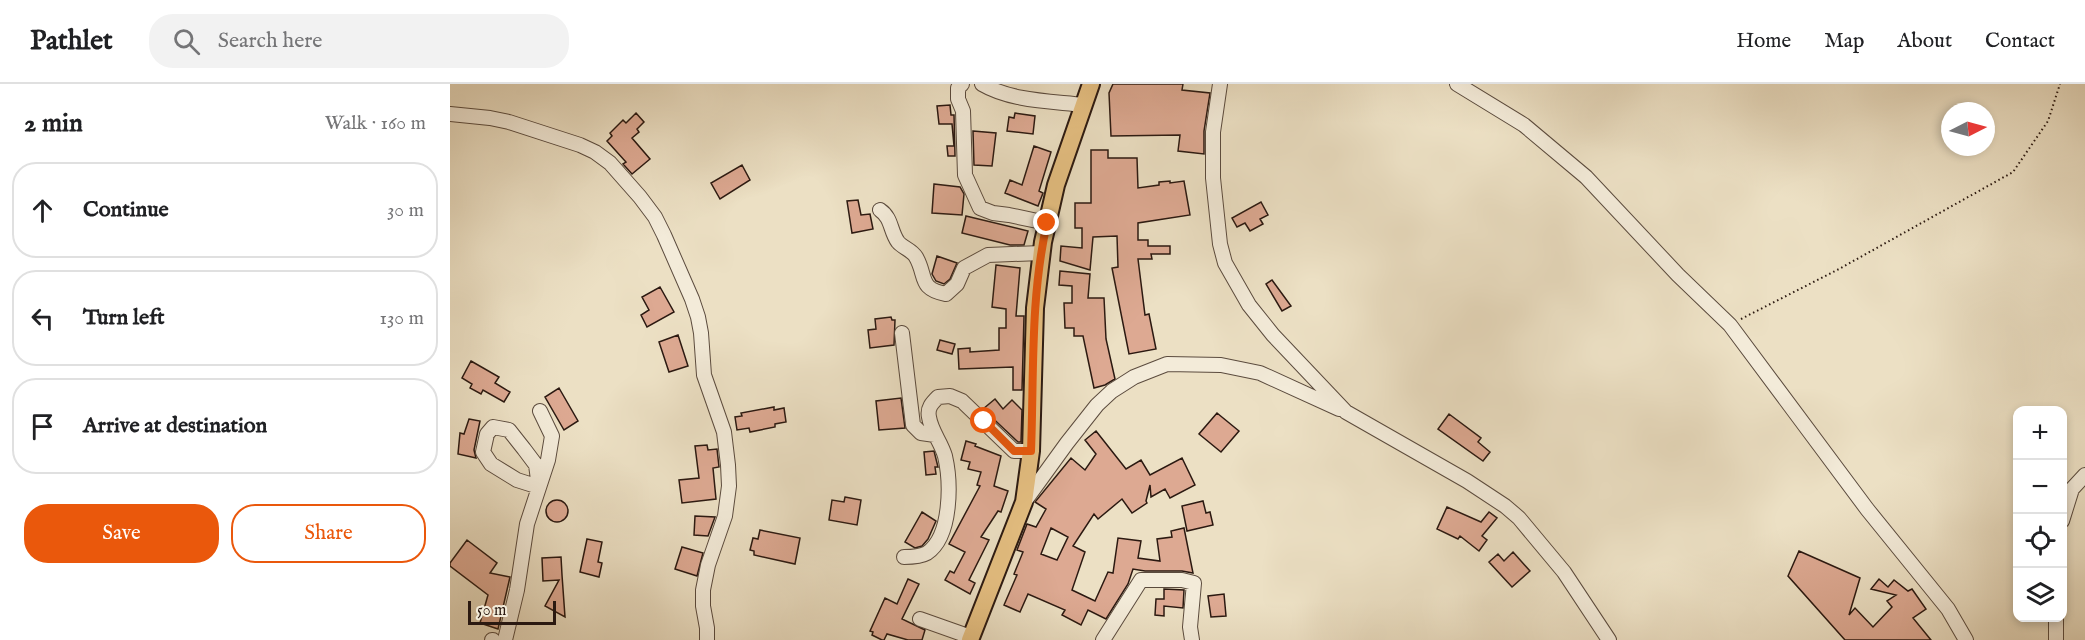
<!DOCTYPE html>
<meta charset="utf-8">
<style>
body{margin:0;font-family:"IM FELL English",serif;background:#f2f2f2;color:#202124}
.controls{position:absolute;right:18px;bottom:18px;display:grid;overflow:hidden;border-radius:12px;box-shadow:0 3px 9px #0003}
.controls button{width:54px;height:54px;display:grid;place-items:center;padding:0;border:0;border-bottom:2px solid #e0e0e0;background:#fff;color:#202124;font:30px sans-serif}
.compass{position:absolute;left:1491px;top:18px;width:54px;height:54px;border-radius:50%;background:#fff;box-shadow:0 3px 9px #0003;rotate:84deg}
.scale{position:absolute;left:18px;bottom:15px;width:88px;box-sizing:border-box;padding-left:6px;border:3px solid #2b1911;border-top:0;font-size:16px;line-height:21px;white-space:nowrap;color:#2b1911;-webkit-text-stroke:4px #f3ebd9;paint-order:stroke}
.stop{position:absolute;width:18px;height:18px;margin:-14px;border:4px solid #ea580c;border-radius:50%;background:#fff}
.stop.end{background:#ea580c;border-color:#fff;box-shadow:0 2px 6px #0008}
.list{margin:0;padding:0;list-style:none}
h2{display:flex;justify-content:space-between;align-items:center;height:78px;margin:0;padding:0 24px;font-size:26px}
h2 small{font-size:20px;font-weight:400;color:#757577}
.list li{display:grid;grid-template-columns:39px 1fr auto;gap:18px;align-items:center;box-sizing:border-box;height:96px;margin:0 12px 12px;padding:0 12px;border:2px solid #e0e0e0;border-radius:24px}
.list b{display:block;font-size:22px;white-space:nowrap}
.list em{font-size:20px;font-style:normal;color:#757577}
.actions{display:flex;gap:12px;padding:18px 24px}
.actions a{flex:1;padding:14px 0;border:2px solid #ea580c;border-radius:24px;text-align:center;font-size:21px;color:#ea580c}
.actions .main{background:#ea580c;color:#fff}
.icon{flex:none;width:33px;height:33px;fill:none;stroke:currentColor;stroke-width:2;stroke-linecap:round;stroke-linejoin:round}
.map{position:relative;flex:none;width:1635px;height:556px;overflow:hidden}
header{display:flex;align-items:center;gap:36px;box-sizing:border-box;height:84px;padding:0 30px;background:#fff;border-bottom:2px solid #e0e0e0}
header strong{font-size:28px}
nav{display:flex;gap:33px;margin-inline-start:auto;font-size:21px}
.search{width:420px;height:54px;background:#f2f2f2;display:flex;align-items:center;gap:15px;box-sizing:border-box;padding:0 21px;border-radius:24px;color:#757577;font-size:22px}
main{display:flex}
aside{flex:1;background:#fff}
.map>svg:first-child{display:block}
.building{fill:#dda992;stroke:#2b1911;stroke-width:1.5;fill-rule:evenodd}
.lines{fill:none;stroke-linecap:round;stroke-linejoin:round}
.minor-casing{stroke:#5b4b3e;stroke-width:16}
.major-casing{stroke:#2b1911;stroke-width:20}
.path{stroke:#2b1911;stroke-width:2;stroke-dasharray:1.5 3;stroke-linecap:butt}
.minor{stroke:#f3ebd9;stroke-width:14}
.major{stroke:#e6c082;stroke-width:16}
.route{stroke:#ea580c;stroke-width:8}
</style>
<header>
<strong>Pathlet</strong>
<div class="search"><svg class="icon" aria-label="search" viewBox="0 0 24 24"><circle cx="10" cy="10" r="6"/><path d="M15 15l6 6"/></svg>Search here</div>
<nav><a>Home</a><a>Map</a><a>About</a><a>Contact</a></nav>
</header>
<main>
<aside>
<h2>2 min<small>Walk · 160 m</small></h2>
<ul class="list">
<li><svg class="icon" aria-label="ahead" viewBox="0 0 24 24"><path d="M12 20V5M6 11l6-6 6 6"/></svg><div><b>Continue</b></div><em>30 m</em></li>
<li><svg class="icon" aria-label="left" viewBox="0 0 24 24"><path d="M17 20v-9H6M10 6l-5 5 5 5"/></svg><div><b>Turn left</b></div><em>130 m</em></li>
<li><svg class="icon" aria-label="arrive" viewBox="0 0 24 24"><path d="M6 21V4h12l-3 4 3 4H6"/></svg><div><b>Arrive at destination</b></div></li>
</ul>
<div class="actions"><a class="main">Save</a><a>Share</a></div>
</aside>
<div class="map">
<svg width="1635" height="556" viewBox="0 0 1635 556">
<rect width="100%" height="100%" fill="#ece0c4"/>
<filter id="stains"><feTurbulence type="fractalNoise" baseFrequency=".00333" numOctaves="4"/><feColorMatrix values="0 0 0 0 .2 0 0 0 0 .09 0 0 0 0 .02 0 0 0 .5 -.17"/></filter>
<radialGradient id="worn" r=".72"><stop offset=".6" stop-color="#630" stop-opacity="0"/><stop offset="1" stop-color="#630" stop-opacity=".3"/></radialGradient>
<path class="building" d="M663,0H733L732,6L760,9L754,47V70L728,67L730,51L661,52L659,9Z
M500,21L501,31H504L505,72H498L497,62H504L502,40H489L487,22Z
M186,29L194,38L187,45L189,48L182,54L200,75L182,90L173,80L176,78L157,57L162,52L160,49L173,36L176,39Z
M565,29L585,32L583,50L557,47L559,33L564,34Z
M523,47L546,49L542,82L524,81Z
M584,62L601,68L589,107L593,109L588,122L555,109L560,96L572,101Z
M641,66H658V74H687L688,104L709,101V98L720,97V99L734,97L740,131L688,139V156H698V162H720V170H701L702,175H688L695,231L699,230L706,265L679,270L662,184L668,183L667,152L643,153L640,186L610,177L611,162L632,164V144H625V119H641Z
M292,81L300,96L270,115L261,99Z
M484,100L510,103L514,110L512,131L482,129Z
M408,116L411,131L420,130L423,145L402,149L397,117Z
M811,118L818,131L810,135L813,140L800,147L795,139L787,143L782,134Z
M516,132L578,147L574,161H560L512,149Z
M487,172L507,179L500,195L494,200L486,197L482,190Z
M546,181L570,184L566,232H574L572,306H563V283L509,285L508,265L520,264V268L549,266V244H556V225L542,223Z
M610,187L640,190L638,214H654L656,255L665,295L655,301L644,304L633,252H624V244H615L614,219H622V202L609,201Z
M822,196L841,222L832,227L816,200Z
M210,203L224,228L197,243L191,231L199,226L192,213Z
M441,233L442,236H445L444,261L420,264L418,246L426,245L425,235Z
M228,251L238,282L219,288L209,258Z
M490,256L505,260L502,270L487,266Z
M21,277L49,293L45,299L60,308L54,318L33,306L31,310L20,304L22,300L12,294Z
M109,304L128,337L114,346L95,313Z
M451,314L455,344L429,346L426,317Z
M545,315L553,325L562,316L572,326L571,358H568L533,325Z
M324,323V326L334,324L336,338L325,340V343L300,348L299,344L287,346L285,333L292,332L291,329Z
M767,329L789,347L771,368L749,350Z
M999,330L1031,354L1028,358L1040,368L1033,377L988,345Z
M19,335L30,337L24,366L26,374L8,370L10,349L14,350Z
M646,347L676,385L691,376L700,391L732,374L745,401L720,414L715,405L701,413L700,401L696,417L697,419L682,429L672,415L648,435L644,430L623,462L635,468L622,506L645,517L658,488L663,489L668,454L691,457L688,474L710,477L707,455L722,453L721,447L734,444L743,489L732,487H695L683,485L678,500L656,535L638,526L631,541L612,531L615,526L578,510L570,528L554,521L567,491L564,490L573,468L567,466L577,440L586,443L596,425L585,418L621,374L635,386L646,370L635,356ZM601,444L618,453L607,476L591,470Z
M516,357L526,360L525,362L551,372L544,402L558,407L551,428L548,427L531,453L539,456L519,496L525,499L520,510L495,496L500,487L504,489L515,468L499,460L530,402L527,401L531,388L518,385L520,378L511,376Z
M257,361L258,366L267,365L269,383L263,384L266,415L232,419L229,396L249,394L245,362Z
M484,367L488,383H485L486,390L476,391L474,368Z
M395,413L411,416L407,441L379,436L382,416L394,418Z
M96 427a11 11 0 1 1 22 0a11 11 0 1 1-22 0Z
M753,417L756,429L760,428L763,441L737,447L732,422Z
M997,423L1031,438L1039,428L1047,434L1032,452L1037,456L1029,467L1010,452L1008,455L987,445Z
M472,428L486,437L478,455L472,462L465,464L455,458Z
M245,432L265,433L258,452L244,451Z
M310,446L350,454L345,480L304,471V467L300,466L303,454L308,455Z
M137,455L152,458L148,478L152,479L149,493L130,488Z
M17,456L47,479L40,489L60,493L48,545L30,539L38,511L0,482V479Z
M232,463L253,469L247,492L225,485Z
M1349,467L1410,494L1399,531L1405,524L1423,543L1442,523L1437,517L1446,511L1421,505L1429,495L1438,503L1444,496L1458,507L1462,505L1476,525L1463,534L1481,556H1395L1338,492Z
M1063,468L1080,487L1062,503L1039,478L1048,470L1054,477Z
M111,473L112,491L115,533L95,522L109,496L93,497L92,474Z
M458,495L469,500L452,535L475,546L472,556H458L437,550L434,556H432L422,551L423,548L420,547L435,514L447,520Z
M714,505L734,506L733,524L714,522V532L705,531L706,515H714Z
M774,510L776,532L761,533L758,512Z"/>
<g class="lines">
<g class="minor-casing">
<path id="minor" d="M512,0L508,4V15L513,27L515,91L530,124L543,129L559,131L597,139
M532,0C561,17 600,17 634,21
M770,0L763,48V94L770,160L775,179L799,221L823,251L896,328L1017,397L1055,422L1069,434L1114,488L1159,556
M1007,0L1074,41L1136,93L1228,191L1280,241L1417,425L1498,525L1516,556
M0,30L40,34L59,38L130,61L145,68L160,79L190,113L205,133L214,151L242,215L248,233L251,249L254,291L274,348L278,381L279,402L275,432L258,481L253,506V522L257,544V556
M430,126C442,134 440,147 448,158C453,164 462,166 466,173C477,192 468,205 496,210L507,200L514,184L538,171L591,169
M452,249L463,341L471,349L485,351
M43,343L59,346L74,365L86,381L89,403L67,396L41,380L33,368L37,350Z
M575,417L617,359L647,321L662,307L684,293L717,280L771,281L810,289L889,325
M1612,437L1622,405L1635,391
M454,473C461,473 470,473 477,469C502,452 501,398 495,372C491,358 481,347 479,333C477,324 482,319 488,313L500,312L512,317L564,367H581
M1606,534V556
M470,535L521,553
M42,556H43
M55,556L67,506L77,440L98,376L102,352L90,327
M653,556L691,496H732L744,499L740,543L742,556"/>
</g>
<g class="major-casing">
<path id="major" d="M520,556L574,418L581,367L585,224L593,158L606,101L641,0"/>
</g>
<path class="path" d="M1291,235L1389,185L1563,88L1598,37L1610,0"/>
<use href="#minor" class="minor"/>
<use href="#major" class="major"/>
</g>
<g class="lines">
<path class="route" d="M534,337L564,367H581C584,292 580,214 597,139"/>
</g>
<rect width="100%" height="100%" filter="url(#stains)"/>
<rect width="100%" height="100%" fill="url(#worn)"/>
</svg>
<div class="controls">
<button>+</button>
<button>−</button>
<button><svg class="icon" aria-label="locate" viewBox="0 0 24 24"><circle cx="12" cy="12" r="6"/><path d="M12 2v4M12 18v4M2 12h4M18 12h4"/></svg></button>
<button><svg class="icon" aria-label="layers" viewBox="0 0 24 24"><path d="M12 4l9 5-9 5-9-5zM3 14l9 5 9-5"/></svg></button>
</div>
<svg class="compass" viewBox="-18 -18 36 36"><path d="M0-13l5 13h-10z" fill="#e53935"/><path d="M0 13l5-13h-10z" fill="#757577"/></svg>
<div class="scale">50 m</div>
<div class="stop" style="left:534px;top:337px"></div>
<div class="stop end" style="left:597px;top:139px"></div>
</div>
</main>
